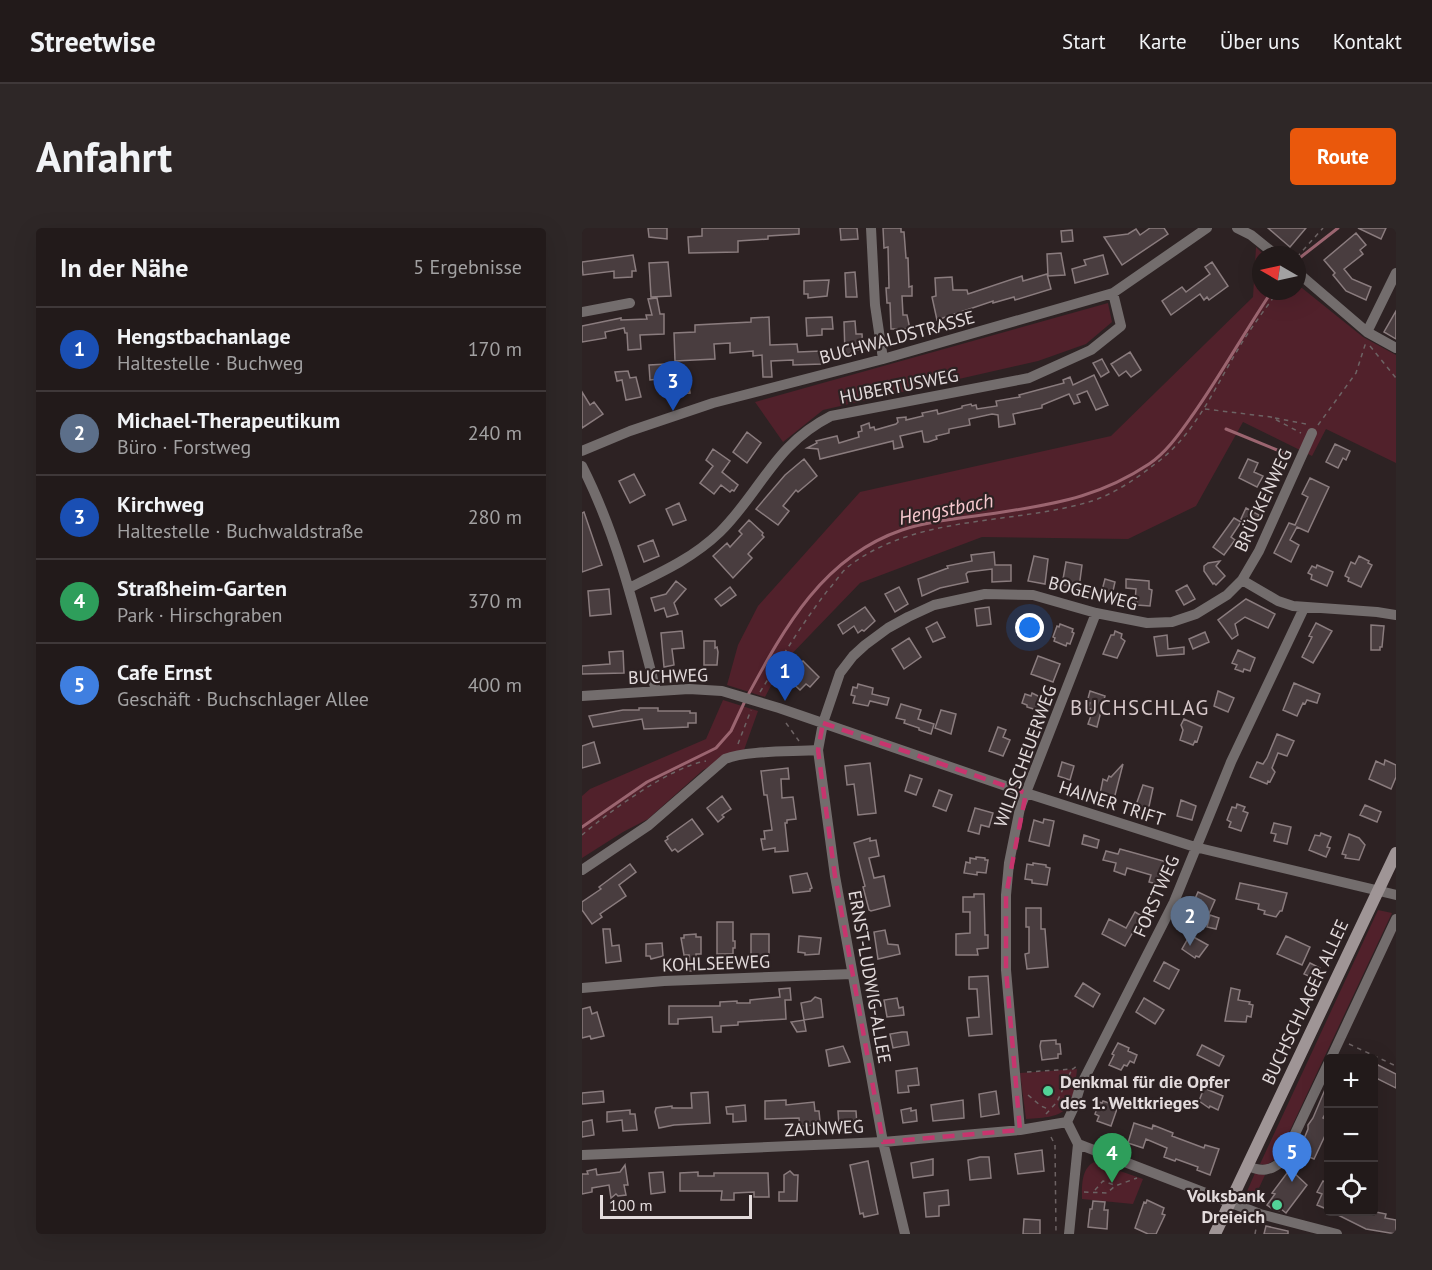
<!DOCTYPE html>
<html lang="de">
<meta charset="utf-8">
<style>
body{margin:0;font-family:"PT Sans",sans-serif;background:#2e2727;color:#f1f3f6}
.controls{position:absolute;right:18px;bottom:18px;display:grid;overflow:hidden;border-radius:6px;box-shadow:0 6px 24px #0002}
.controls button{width:54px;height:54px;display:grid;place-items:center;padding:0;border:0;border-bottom:2px solid #3f3839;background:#221a1a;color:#f1f3f6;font:30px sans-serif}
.compass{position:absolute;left:670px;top:18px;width:54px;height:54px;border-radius:50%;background:#221a1a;box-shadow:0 6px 24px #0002;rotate:279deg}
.scale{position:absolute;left:18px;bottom:15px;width:152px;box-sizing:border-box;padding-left:6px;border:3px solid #e3dbdc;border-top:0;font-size:16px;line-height:21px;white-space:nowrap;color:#e3dbdc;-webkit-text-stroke:4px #2d2223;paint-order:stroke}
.you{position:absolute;left:448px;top:400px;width:21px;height:21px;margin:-15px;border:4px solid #fff;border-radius:50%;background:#1a73e8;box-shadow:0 0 0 9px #1a73e833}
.badge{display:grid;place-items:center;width:39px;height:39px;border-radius:50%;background:#ea580c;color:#fff;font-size:20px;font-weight:700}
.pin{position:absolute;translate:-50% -50px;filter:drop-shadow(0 2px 3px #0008)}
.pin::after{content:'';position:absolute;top:32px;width:21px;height:18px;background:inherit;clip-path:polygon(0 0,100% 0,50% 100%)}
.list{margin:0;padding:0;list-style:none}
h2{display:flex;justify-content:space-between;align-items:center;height:78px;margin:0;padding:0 24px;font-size:26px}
h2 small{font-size:20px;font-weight:400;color:#a2a1a2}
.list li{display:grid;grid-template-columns:39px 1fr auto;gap:18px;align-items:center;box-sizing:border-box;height:84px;padding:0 24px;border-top:2px solid #3f3839}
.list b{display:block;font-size:22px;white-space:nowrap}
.list p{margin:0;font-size:20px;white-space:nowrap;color:#a2a1a2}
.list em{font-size:20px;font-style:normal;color:#a2a1a2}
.icon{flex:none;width:33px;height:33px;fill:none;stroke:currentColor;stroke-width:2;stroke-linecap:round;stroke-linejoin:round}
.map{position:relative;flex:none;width:814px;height:1006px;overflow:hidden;border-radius:6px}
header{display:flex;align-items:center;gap:36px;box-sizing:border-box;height:84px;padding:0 30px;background:#221a1a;border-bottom:2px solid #3f3839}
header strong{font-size:28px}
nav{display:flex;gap:33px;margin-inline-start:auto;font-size:21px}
.intro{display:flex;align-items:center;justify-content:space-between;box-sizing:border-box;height:144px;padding:0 36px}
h1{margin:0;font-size:42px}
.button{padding:15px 27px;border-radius:6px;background:#ea580c;color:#fff;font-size:21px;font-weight:700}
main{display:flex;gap:36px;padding:0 36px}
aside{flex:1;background:#221a1a;border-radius:6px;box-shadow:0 6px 24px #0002}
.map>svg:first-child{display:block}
.green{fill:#51212b}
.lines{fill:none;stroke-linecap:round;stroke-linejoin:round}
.stream{stroke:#9b6570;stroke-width:3}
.building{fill:#493d3f;stroke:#8a7c7e;stroke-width:1.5}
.path{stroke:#6d6364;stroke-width:1.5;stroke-dasharray:4.5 4.5;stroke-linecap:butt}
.minor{stroke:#736d6d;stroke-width:10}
.secondary{stroke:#9f9596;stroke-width:12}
.marked{fill:none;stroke:#c7356e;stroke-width:4.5;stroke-dasharray:12 8;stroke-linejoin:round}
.poi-dot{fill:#52d397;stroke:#2d2223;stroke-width:2}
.labels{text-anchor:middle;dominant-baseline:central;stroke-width:4.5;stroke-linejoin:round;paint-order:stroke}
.street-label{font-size:18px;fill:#e3dbdc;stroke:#2d2223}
.poi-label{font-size:18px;font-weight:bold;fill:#e3dbdc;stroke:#2d2223;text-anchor:start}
.water-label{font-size:20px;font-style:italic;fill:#f6c8ce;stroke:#2d2223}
.quarter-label{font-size:21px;letter-spacing:1.5px;fill:#d6c7c9;stroke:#2d2223}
</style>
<header>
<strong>Streetwise</strong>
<nav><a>Start</a><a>Karte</a><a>Über uns</a><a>Kontakt</a></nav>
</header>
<div class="intro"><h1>Anfahrt</h1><a class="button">Route</a></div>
<main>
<aside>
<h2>In der Nähe<small>5 Ergebnisse</small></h2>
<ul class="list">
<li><span class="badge" style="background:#1a4fb4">1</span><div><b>Hengstbachanlage</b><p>Haltestelle · Buchweg</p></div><em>170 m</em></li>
<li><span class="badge" style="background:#5c6f8a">2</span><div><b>Michael-Therapeutikum</b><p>Büro · Forstweg</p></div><em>240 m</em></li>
<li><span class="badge" style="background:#1a4fb4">3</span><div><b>Kirchweg</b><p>Haltestelle · Buchwaldstraße</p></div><em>280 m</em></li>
<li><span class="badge" style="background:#2e9e5b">4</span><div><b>Straßheim-Garten</b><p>Park · Hirschgraben</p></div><em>370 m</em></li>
<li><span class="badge" style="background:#3f7fe0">5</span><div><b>Cafe Ernst</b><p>Geschäft · Buchschlager Allee</p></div><em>400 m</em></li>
</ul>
</aside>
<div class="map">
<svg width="814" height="1006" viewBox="0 0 814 1006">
<rect width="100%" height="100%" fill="#2d2223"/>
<path class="green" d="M674,19L682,27H679V63H715V56L781,109L814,127V235L744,201L730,228L661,194L614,278L546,311L400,309L278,355L201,435L183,469L145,457L156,417L176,378L278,264L529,208L671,69Z
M526,75L530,94L504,116L456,133L241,182L201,214L173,174Z
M141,472L176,483L162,522L121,542L66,591L41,604L0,630V568L8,561L124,511Z
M796,682L810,685L695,930L684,937L678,936Z
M495,841C491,884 485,889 444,891L438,845Z
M512,934L561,951L551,976L500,971C500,958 499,941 512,934Z
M673,945L683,947L670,975L663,968Z"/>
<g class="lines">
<path class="stream" d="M715,32L756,0
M644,201L705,226
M166,467C203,399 241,329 320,302C354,291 392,289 427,283C480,275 522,266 567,236C586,223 599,203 612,185C640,145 663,103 690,63
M0,599L65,554L134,520L149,503L163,473"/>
</g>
<path class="building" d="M66,0H85V11L67,9Z
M120,0H217V6L186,8V11L156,13V24L107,25L106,9L120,8Z
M258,0H275L276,11L259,12Z
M301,0H319V4H322L324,30H326L327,59L330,58V68H320L321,87H325L328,101H309L308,75H305L304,60H307L306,19L302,20Z
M568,0H582L586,6L540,37L522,9L546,6L554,1L558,7Z
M686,0H724L708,19Z
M776,0H804L799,11Z
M490,2L491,13L480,14L479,3Z
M774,5L784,17L778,22L781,26L762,41L770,51L789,59L784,72L764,63L751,47L753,45L742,32Z
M479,25L483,47L466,48L465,26Z
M51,27L54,43H50V49L32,50V43L1,47L0,34Z
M521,27L526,46L493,55L490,41L504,37L502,32Z
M86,34L89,68L69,69L67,35Z
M630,34L646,58L627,72L625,69L622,72L618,66L589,87L580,73L600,59L604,64L628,46L623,39Z
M273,44L275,69H264L263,45Z
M465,46L469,61L433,72L432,69L411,75V73L355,92L350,69L354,68L353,50L370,49L371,62H385L386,66L440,48L441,53Z
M247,52L245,68L226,70V66H222V53Z
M75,70L78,86H82V106L58,107L59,121L46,122L45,105H43L42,100L23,104L24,110L0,114V98L39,90V92L65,91L64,87H70L66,71Z
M814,83V111L802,104Z
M187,89L188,117L215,116L216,124L239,123L240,136L211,137V132L189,133L190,149H181L180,127L171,128V123L148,125V115L132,116L133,131L93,133L92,105L113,104V97L169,94V90Z
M250,89L251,101H240V107L225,108L224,90Z
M273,93L274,106H280L281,122H273V125L263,126L262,94Z
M548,124L559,142L549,149L544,143L537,148L529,136Z
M520,131L527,144L519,149L511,135Z
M85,136V150L68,152L67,137Z
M46,143L48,150L54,149L59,169L44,172L40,152L35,153L33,144Z
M512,147L526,177L514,182L505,163L495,167L498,174L492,176L487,166L460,177V180L431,186L433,196L417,199L416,187L410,186L387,191L388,197L367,201V205L354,208L355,211L346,214H342L340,203L318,208L321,219L312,221L311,213L238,231L236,221L225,220L235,215L234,213L255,208L257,215L277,209L276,204L280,203L279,198L287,195L288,200L292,199L293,202L314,196L316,194L315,190L324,189V192L341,188L340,185L355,182L356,186L380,180V178L389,176L390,178L394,177L395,181L415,178L414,173L438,169L437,167L482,155L481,152L488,149L491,157Z
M107,157L108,165L90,166V158Z
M0,164L8,177L12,174L21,186L0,200Z
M165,204L179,215L165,235L151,224Z
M753,216L768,223L764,232L761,230L756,240L744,234Z
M131,221L148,233L140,244L156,257L152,263L150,262L148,264L139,257L132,266L118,255L131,238L124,232Z
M222,231L235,248L216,264L214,262L201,278L207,283L196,297L174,281L203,247Z
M666,231L676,235L672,244L681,248L675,259L657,250Z
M52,246L63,267L48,275L37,253Z
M728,250L747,259L726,304L715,299L708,312L717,317L709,334L692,325L707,295L713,297L726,269L720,266Z
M97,275L104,292L91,297L84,281Z
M664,280L677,287L672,297L659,291Z
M2,284L20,337L0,344V285Z
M652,290L659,294L649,309L653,312L642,327L631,319Z
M167,292L181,305L180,307L182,309L166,326L170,330L151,350L131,328L145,315L148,319L160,306L157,303Z
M71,312L77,328L62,334L56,318Z
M412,324L413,337H429V353L410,354V341L386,344L384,346L386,354L358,360L340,368L336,351L366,340L365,338L390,333L389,327Z
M452,328L466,331L463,356L446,353Z
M777,328L787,333L786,335L790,337L779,359L766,353L767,350L763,348L769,334L773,336Z
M638,333L634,338L643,348L634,357L632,355L631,356L622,343V338L626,335Z
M484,334L500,337L497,360L480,357Z
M735,337L751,344L745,358L729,351L730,347L726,345L730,338L734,340Z
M523,351L533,354L529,372L518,370Z
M544,351L567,353V361L570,362L568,378L555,377V373H553L554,361L544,360Z
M94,353L104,361L92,375L96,386L85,389L82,380L73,383L69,370L84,366Z
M605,357L613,371L602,377L594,363Z
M148,359L154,367L139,378L133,371Z
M317,359L326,376L313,384L303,366Z
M27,361L29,386L8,388L6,363Z
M664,371L693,386L686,400L663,389L653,396L656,407L650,411L636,392Z
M283,379L293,393L282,403L280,402L276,405L272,398L261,406L256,397Z
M407,379L409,396L395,398L393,381Z
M355,394L363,409L351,414L344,400Z
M734,395L750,403L731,435L720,429L730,409L727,408Z
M478,396L491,401L490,404L492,405L488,416L485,415L484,418L472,413L473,410L471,409L475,398L477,399Z
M789,397L802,398L800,419H798V422H789Z
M100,403L102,420L90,421L92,437L82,439L79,405Z
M533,403L540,406L539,410L543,413L535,430L521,426L529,407H532Z
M623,404L627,414L611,421L607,411Z
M585,407L586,421L602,419V426L575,428L572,409Z
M327,410L339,429L322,441L310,421Z
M122,413H133V420L135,419L136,424L135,437H122Z
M656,422L673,430L668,443L662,441L661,444L653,441L655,437L650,435Z
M41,423L42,445L0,446V438L28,436L27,424Z
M456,428L478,436L471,454L449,446Z
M221,433L237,449L228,459L224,456L218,462L205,450L210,446L208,444Z
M712,455L738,466L735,475L725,472L723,476L721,475L715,488L701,482Z
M276,456L291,460L290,466L307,470L305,477L288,473L286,478L271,475L273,468L269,467L271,459L275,460Z
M508,463L523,468L515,499L506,496L511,482L506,480L508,475L505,474Z
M636,463L652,470L646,484L632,478Z
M450,465L462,471L458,483L445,479V477L440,475L443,466L449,468Z
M319,476L339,482L336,491L352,496L349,506L337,502V500L322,495L323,492L314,490Z
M57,480H76V483H108V485H114V495H106V499L62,501L60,491L11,499L7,488L41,482H57Z
M359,482L374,486L369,506L353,500Z
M602,491L620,499L615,514L613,513L611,517L598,512L601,502L599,497Z
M416,499L424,502L421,509L428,512L421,528L407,523Z
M695,506L712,513L705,528L696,525L690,540L693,544L688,554L686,553L685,556L668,549L675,534L681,536L685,530Z
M12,514L18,535L0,540V518Z
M803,532L814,537V549L809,561L787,551L794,533L802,537Z
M480,534L492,538L488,552L476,548Z
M288,535L294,585L276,587L272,556L265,557L263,538Z
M541,536L532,571L518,566L521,551L525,553L527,548L529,549Z
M206,540L207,551H199L200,570L211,569L214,591L205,592V595H203L206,623L193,624V620L181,622L179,611H183L182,603L190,602L185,567H182L179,543Z
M328,547L340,551L334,567L323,563Z
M561,557L571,560L566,583L553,580Z
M357,562L370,567L364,583L351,578Z
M140,568L149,581L140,587L142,589L136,594L125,580Z
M599,572L614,578L610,592L595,588Z
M655,576L663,579L661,583L666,585L659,603L647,599L649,594L645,592L650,579L654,580Z
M783,577L799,584L795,594L778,587Z
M393,580L411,585L407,599L399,597L397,606L386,603Z
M110,591L121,606L96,624L93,621L90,623L83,613L86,611L85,609Z
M462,591L472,593L467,618L447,613L452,592L461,595Z
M692,595L709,599L705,616L692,613L694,606L689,605Z
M739,605L749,609L745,619L748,620L744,629L727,622L733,607L738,608Z
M767,606L777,610L783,617L777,632L763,630L764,627L760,626Z
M502,607L517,612L515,620L500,616Z
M288,610V613L294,612L297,628L287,630L292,650L302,648L308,678L289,683L287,682L281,659L283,658L272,615Z
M538,621L585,634L579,657L567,654L569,647L545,640L543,647L532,643L534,635L521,632L524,623L536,626Z
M394,629L403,630V632H406L404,645L395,644V647L382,645L384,634L388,635V630L394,631Z
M451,635L464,637V639L468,640L465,657L450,655V652L443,651L445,636L451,637Z
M48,636L54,644L37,657L44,668L18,686L20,689L10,696L0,682V674L19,661L17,659Z
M225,645L230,660L228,661V663L211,665L208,648Z
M658,655L705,665L700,683H698L694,689L682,686L683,683L676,681L677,676L654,671Z
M616,664L633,672L626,688L609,680Z
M392,666H402L403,707H406V720L395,721L396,727H374V706L388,705V684H381V669H392Z
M444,680H459V701H463L466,739L445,741L443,726L447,725V699H444Z
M553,684L560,688L543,718L520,706L527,691L544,700Z
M628,687L637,690L634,701L625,699Z
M135,694H151V713H153V720H151V726H135Z
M21,701H28L30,718L37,717L39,733L24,735Z
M303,702L306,716L316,717L318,726L296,731L292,704Z
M114,706V709H119V726H114V743H107V727H102L99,710H102V707Z
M169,706H187V729H169Z
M608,707L626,717L617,729L614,728L613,730L600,721Z
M217,708L239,710L237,726L223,727V725L216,724Z
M704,708L728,719L720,737L695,726Z
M80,715L81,728L69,731L68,728H64V716Z
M582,734L597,742L587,761L572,753Z
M728,735L738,740L733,751L722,746Z
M406,748L410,806L387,808L385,790L397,789L395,761H387V749Z
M501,755L518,766L511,779L493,768Z
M208,760L209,772H203L204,791L156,794V797L139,798V804H131L130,789L96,791V796H87V778H138V774L155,773V775H168V772L198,769L197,761Z
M649,760L658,762L656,772L668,774L667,776L671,777L669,789L665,788L664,794L643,793Z
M233,769L239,771L241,789L222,792L219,775L229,773Z
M315,770L317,780L321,779L322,787L305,789L302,772Z
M562,770L582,782L573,796L554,784Z
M8,779L10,786L15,784L22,808L9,811L8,808L0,810V781Z
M222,792L224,803L215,804L209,794Z
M320,804H325L327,817L311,820L308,806Z
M474,812V816H478L479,826H476V830L460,832L458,818L459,813Z
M536,815L547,820L546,823L555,827L552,835L548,833L545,838L542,837L539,842L527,837L532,827L530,826Z
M620,817L642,828L637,838L615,827Z
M261,818L268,834L247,838L244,822Z
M792,835L814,846V860L792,849Z
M335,840L337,857L326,858L327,864L316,865L314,843Z
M747,852V879L741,890L747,893V899L732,931L715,924L716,918L718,914L721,913L726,901V897L731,890Z
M622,860L641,868L636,882L628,878L627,880L617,873Z
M21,863L22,874L0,876V865Z
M414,863L417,886L399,889L397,866Z
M126,864L128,895L92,897L77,900L73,884L74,880L90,878V880H110L109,865Z
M204,872V877L232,874L233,883H237L238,893H234L235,897L218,898L217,890L183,891V873Z
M381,872L382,890L351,893L349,877Z
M521,873L536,878L529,898L515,893L517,888L513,886L517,874L520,875Z
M163,877L164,893L151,894V886H145L144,879Z
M329,880V883L334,882L335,893L321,895L319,882Z
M48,882V886H53L55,902L41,903L40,892L25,894V884Z
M256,883H274L275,897L257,899Z
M10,892L12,907L0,909V894Z
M552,895L570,901L571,897L591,905L590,908L622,920L623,917L637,921L628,947L615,942L616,939L594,931L593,933L582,929L585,920L564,911L561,920L546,915Z
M460,922L462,943L436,946L433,926Z
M398,929H407L409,950L388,952L386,932Z
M351,931V947L331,950L329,935Z
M286,933L296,986L282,989L281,985L278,986L268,937Z
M43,937L46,957H42L44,967L36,968L34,966L29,970L27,957L10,960V964L0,966V946H6L5,943L14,941L15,947L38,944Z
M708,941L725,957L704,985L699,981L697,983L692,982L685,977L693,966L690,965Z
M208,943L212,947H216L215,973H197V964H202V947Z
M81,944L83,964L69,966L67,945Z
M116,944V948H132V945H186L187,969H172V964L152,965V972H139L140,963H98V945Z
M747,952V982L735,977L740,966L735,964L741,953L745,955Z
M366,962L367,977L357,978V988L344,989L342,965Z
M565,972L582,980L580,986L583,987L574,1006H566L553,1000L562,974L564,975Z
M511,973L523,974L522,982H526L525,1001L506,999L508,981H510Z
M750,984H794L804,986L803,990L814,992V1006L784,1001Z
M442,991L458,992V1006H441Z
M684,998L706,1003V1006H682Z"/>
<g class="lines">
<path class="path" d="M715,29L741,0
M788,118L814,150
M623,181L689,189L719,205
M693,190L724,196
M736,197L774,145L784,114
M178,464C200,429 221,394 246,362C253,355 259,344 267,338C335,286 432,297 510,273C532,266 555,250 573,236C612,208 631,163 655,123C667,102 682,83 696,63
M204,495L217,513
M156,516L169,482
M0,607C28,583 88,539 124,533
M767,816L814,838
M445,844L491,841L496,837
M446,867L459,878L466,881
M464,886L475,874L490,841
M469,909L473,917L474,1006
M513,962L521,953L532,957
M502,964L525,965L533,958L555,950
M673,1006L675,995"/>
<path class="minor" d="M289,0L293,77L301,131
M655,0L669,7L694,27
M715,44L785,104L814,120
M0,84L48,75
M785,104L814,45
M0,223L48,203L131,175L301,131L531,65L625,0
M0,238C36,309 54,386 74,463
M660,352L696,373L711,378L795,384L814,387
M47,360C80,344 111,330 138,304C180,262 192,217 249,188L447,150L509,122L539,98L531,65
M0,468L107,461L140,463L197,480L444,565L613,619L814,667
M0,642L67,597L143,531C166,522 211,524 236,522
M0,760L82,753L270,746
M749,830L814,691
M485,894L492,879L498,859L592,674L649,534L722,380
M485,894L496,916L487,1006
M438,902L424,742V667L427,635L438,580L514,385
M496,916L678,986L755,1006
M0,927L301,914L438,902L485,894
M666,938C679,944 689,943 700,933L746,836
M323,1006L301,914L253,648L236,522L241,495L258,445L271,428L283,417L306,400L326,389L352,377L403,366L451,367L514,385L565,395L590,394L614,386L645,367L660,352L677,323L730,205"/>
<path class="secondary" d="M633,1006L814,625"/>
</g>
<path class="marked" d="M241,495L444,565L424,667V742L438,902L301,914L253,648L236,522Z"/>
<g class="poi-dot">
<circle cx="466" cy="863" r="6"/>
<circle cx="695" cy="977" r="6"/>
</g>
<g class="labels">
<g class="street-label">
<text transform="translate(315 109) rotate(-15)">BUCHWALDSTRASSE</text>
<text transform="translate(317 158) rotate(-11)">HUBERTUSWEG</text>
<text transform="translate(681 272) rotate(-65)">BRÜCKENWEG</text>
<text transform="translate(511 365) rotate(14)">BOGENWEG</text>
<text transform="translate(86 448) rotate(-2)">BUCHWEG</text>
<text transform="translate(443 528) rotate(-70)">WILDSCHEUERWEG</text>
<text transform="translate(530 575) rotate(18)">HAINER TRIFT</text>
<text transform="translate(574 668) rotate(-66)">FORSTWEG</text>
<text transform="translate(134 735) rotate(-2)">KOHLSEEWEG</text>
<text transform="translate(288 749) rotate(80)">ERNST-LUDWIG-ALLEE</text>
<text transform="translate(723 774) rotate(-65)">BUCHSCHLAGER ALLEE</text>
<text transform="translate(242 900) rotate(-3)">ZAUNWEG</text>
</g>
<g class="poi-label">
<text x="478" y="853">Denkmal für die Opfer<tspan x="478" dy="21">des 1. Weltkrieges</tspan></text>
<text x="683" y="967" text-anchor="end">Volksbank<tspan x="683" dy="21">Dreieich</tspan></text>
</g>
<g class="water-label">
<text transform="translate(364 281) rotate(-11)">Hengstbach</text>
</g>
<g class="quarter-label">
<text x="558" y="479">BUCHSCHLAG</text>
</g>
</g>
</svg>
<div class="controls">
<button>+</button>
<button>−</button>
<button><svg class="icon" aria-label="locate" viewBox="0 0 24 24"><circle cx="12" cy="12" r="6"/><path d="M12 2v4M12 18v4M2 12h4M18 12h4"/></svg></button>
</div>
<svg class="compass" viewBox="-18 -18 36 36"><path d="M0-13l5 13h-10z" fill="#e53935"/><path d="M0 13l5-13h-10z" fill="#a2a1a2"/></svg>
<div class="scale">100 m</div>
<div class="you"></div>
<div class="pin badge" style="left:203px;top:473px;background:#1a4fb4">1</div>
<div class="pin badge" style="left:608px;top:718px;background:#5c6f8a">2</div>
<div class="pin badge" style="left:91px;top:183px;background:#1a4fb4">3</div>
<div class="pin badge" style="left:530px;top:955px;background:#2e9e5b">4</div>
<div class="pin badge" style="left:710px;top:954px;background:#3f7fe0">5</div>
</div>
</main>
